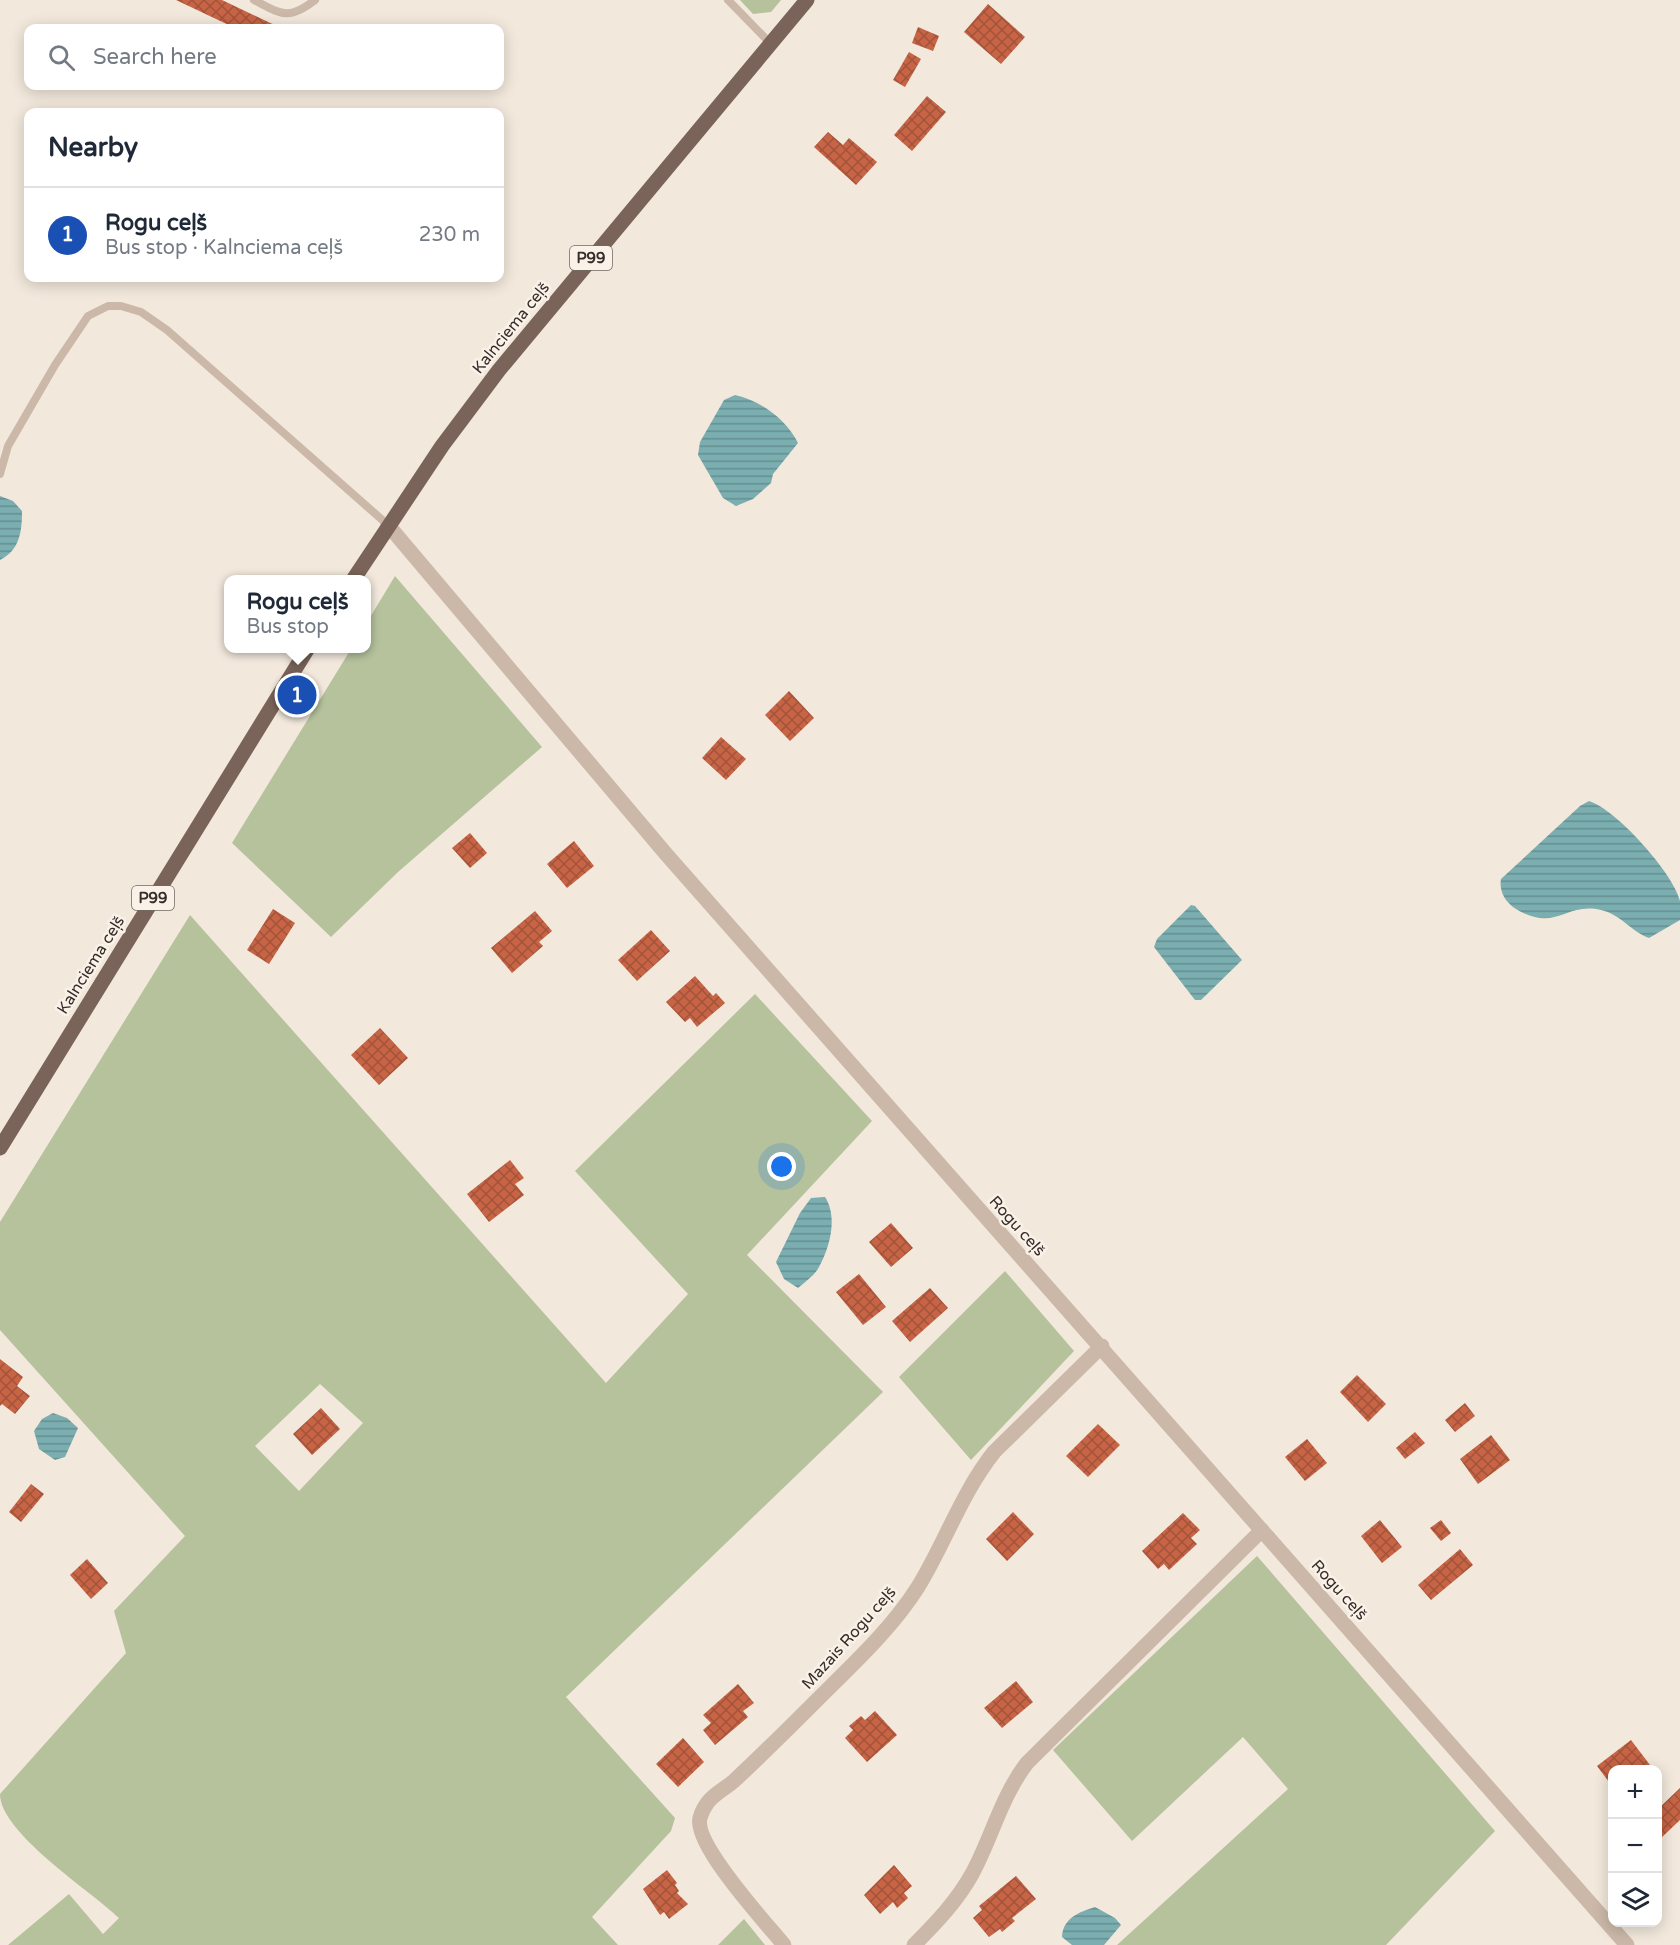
<!DOCTYPE html>
<meta charset="utf-8">
<style>
body{margin:0;font-family:"Varela Round",sans-serif;background:#f6f6f7;color:#1f2937}
.controls{position:absolute;right:18px;bottom:18px;display:grid;overflow:hidden;border-radius:12px;box-shadow:0 3px 15px #0003}
.controls button{width:54px;height:54px;display:grid;place-items:center;padding:0;border:0;border-bottom:2px solid #e0e1e3;background:#fff;color:#1f2937;font:30px sans-serif}
.you{position:absolute;left:782px;top:1167px;width:21px;height:21px;margin:-15px;border:4px solid #fff;border-radius:50%;background:#1a73e8;box-shadow:0 0 0 9px #1a73e833}
.badge{display:grid;place-items:center;width:39px;height:39px;border-radius:50%;background:#1d565a;color:#fff;font-size:20px;font-weight:700}
.pin{position:absolute;translate:-50% -50%;border:3px solid #fff;box-shadow:0 2px 6px #0006}
.popup{position:absolute;left:224px;top:575px;width:147px;height:78px;box-sizing:border-box;display:grid;place-content:center;border-radius:12px;background:#fff;filter:drop-shadow(0 2px 4px #0005);font-size:20px;white-space:nowrap;color:#747a83}
.popup b{font-size:22px;color:#1f2937}
.popup::after{content:'';position:absolute;left:50%;top:100%;margin-left:-12px;border:12px solid transparent;border-top-color:#fff}
.list{margin:0;padding:0;list-style:none}
h2{display:flex;justify-content:space-between;align-items:center;height:78px;margin:0;padding:0 24px;font-size:26px}
h2 small{font-size:20px;font-weight:400;color:#747a83}
.list li{display:grid;grid-template-columns:39px 1fr auto;gap:18px;align-items:center;box-sizing:border-box;height:96px;padding:0 24px;border-top:2px solid #e0e1e3}
.list b{display:block;font-size:22px;white-space:nowrap}
.list p{margin:0;font-size:20px;white-space:nowrap;color:#747a83}
.list em{font-size:20px;font-style:normal;color:#747a83}
.icon{flex:none;width:33px;height:33px;fill:none;stroke:currentColor;stroke-width:2;stroke-linecap:round;stroke-linejoin:round}
.map{position:relative;flex:none;width:1680px;height:1945px;overflow:hidden}
.search{position:absolute;background:#fff;box-shadow:0 3px 15px #0003;left:24px;top:24px;width:480px;height:66px;display:flex;align-items:center;gap:15px;box-sizing:border-box;padding:0 21px;border-radius:12px;color:#747a83;font-size:22px}
.panel{position:absolute;background:#fff;box-shadow:0 3px 15px #0003;left:24px;top:108px;width:480px;height:174px;border-radius:12px}
.map>svg:first-child{display:block}
.grass{fill:#b5c29c;fill-rule:evenodd}
.water{fill:url(#water-rules)}
.building{fill:url(#building-cross-hatch)}
.lines{fill:none;stroke-linecap:round;stroke-linejoin:round}
.lane{stroke:#cbb8a8;stroke-width:8}
.street{stroke:#cbb8a8;stroke-width:15}
.primary{stroke:#7a6459;stroke-width:15}
.labels{text-anchor:middle;dominant-baseline:central;stroke-width:5;stroke-linejoin:round;paint-order:stroke}
.shield{fill:#faf2e9;stroke:#726862;stroke-width:1.5}
.shield-label{font-size:15px;font-weight:bold;fill:#372d28}
.street-label{font-size:16px;fill:#372d28;stroke:#faf2e9}
</style>
<div class="map">
<svg width="1680" height="1945" viewBox="0 0 1680 1945">
<defs>
<pattern id="water-rules" width="6" height="5" patternUnits="userSpaceOnUse" patternTransform="scale(1.5)"><rect width="6" height="5" fill="#7baeb0"/><path d="M0 2.5h6" fill="none" stroke="#668e8f"/></pattern>
<pattern id="building-cross-hatch" width="8" height="8" patternUnits="userSpaceOnUse" patternTransform="scale(1.5)"><rect width="8" height="8" fill="#c76445"/><path d="M0 0l8 8M0 8l8-8" fill="none" stroke="#a2533a"/></pattern>
</defs>
<rect width="100%" height="100%" fill="#f2e8dc"/>
<path class="grass" d="M740,0H781L771,12L753,14Z
M395,576L542,747L398,872L331,937L232,843L351,649L366,648V624Z
M190,915L606,1383L688,1294L575,1171L755,994L872,1121L747,1255L883,1392L566,1697L675,1818L671,1831L592,1917L618,1945H8L69,1894L103,1934L119,1918C91,1891 0,1833 0,1794L126,1653L114,1611L185,1536L0,1330V1222ZM320,1384L363,1423L299,1491L255,1446Z
M1005,1271L1074,1351L971,1460L899,1377Z
M1257,1556L1495,1831L1386,1945H1117L1288,1789L1243,1737L1132,1841L1053,1750Z
M744,1919L765,1945H718Z"/>
<path class="water" d="M735,395C761,401 786,419 798,443L773,474L771,483L753,499L736,506L723,498L698,455L700,442L724,400Z
M0,496L13,501L22,511C22,531 20,550 0,560Z
M1589,801C1616,809 1674,874 1680,901C1680,907 1680,914 1680,920L1649,938C1632,932 1620,914 1601,910C1565,901 1555,935 1513,907C1504,900 1499,890 1501,879L1580,806Z
M1191,905L1195,906L1242,960L1201,1000H1195L1154,947L1157,939Z
M825,1197C838,1217 830,1247 819,1267C815,1275 805,1282 798,1288L784,1279L776,1262L800,1213L811,1198Z
M53,1413L67,1418L78,1428L65,1457L55,1460L39,1449L34,1431L42,1419Z
M1095,1907L1115,1918L1121,1925L1104,1945H1072L1062,1937C1063,1918 1079,1912 1095,1907Z"/>
<path class="building" d="M176,0H222L281,28H235Z
M988,4L1025,37L1001,64L964,32Z
M918,27L939,36L933,51L912,43Z
M909,52L921,59L905,87L893,80Z
M927,96L946,112L912,151L894,135Z
M828,132L843,145L849,138L877,162L856,185L814,147Z
M789,691L814,718L790,741L765,715Z
M721,737L746,759L726,780L702,758Z
M470,833L487,853L470,868L452,848Z
M574,841L594,866L567,888L547,864Z
M273,909L295,923L269,964L247,950Z
M535,911L552,931L539,942L543,946L512,973L491,948Z
M651,930L670,951L637,981L618,960Z
M695,976L713,996L716,993L725,1003L697,1027L690,1018L685,1022L666,1002Z
M380,1028L408,1058L379,1085L351,1055Z
M510,1160L524,1178L515,1184L524,1195L489,1222L467,1194Z
M891,1223L913,1248L891,1267L869,1242Z
M859,1274L886,1307L863,1325L836,1292Z
M930,1288L948,1308L910,1342L892,1321Z
M0,1359L23,1377L17,1386L30,1396L15,1414L2,1404L0,1406Z
M1357,1375L1386,1404L1368,1422L1340,1392Z
M1465,1403L1475,1416L1455,1432L1445,1420Z
M321,1408L340,1429L312,1455L293,1434Z
M1098,1424L1120,1445L1088,1477L1066,1456Z
M1415,1432L1425,1443L1405,1459L1396,1448Z
M1491,1435L1510,1460L1478,1484L1460,1459Z
M1307,1439L1327,1463L1305,1481L1285,1457Z
M31,1484L44,1494L21,1522L9,1512Z
M1013,1512L1034,1534L1007,1561L986,1539Z
M1183,1513L1200,1530L1191,1538L1197,1544L1169,1570L1164,1564L1158,1569L1142,1551Z
M1380,1520L1402,1547L1382,1563L1361,1536Z
M1441,1520L1451,1533L1441,1541L1430,1528Z
M1460,1549L1473,1565L1431,1600L1418,1585Z
M87,1559L108,1583L91,1599L70,1575Z
M1016,1681L1033,1702L1002,1728L984,1708Z
M738,1684L754,1703L743,1711L748,1717L715,1745L703,1730L711,1723L703,1715Z
M875,1711L897,1735L867,1762L845,1738L853,1730L849,1726L861,1716L865,1720Z
M683,1738L704,1762L678,1787L656,1764Z
M1631,1740L1650,1765L1643,1770H1612V1786L1597,1766Z
M1680,1788V1820L1660,1839L1658,1836V1809Z
M894,1865L912,1886L904,1893L908,1898L897,1908L893,1902L880,1914L864,1895Z
M667,1870L677,1883L675,1885L679,1891L677,1893L688,1904L669,1919L664,1912L660,1915L643,1889Z
M1016,1876L1036,1899L1012,1918L1015,1921L1002,1932L1000,1929L989,1937L973,1918L982,1910L979,1906Z"/>
<g class="lines">
<path class="lane" d="M254,0C281,14 288,21 315,0
M728,0L770,43
M0,474L8,446L55,365L88,316L108,306H121L141,312L167,330L388,525"/>
<path class="street" d="M388,525L666,854L1627,1945
M784,1945C766,1923 693,1844 700,1818C701,1814 705,1806 708,1802C715,1793 728,1787 736,1779C765,1752 793,1724 821,1696C855,1662 892,1628 918,1587C945,1543 961,1494 994,1452L1102,1346
M914,1945C936,1923 957,1901 972,1874C992,1837 1001,1797 1027,1763L1262,1530"/>
<path class="primary" d="M353,580L442,446L499,370L807,0
M0,1148L308,648"/>
</g>
<g class="labels">
<g class="shield">
<rect x="570" y="246" width="42" height="24" rx="4.5"/>
<rect x="132" y="886" width="42" height="24" rx="4.5"/>
</g>
<g class="shield-label">
<text x="591" y="258">P99</text>
<text x="153" y="898">P99</text>
</g>
<g class="street-label">
<text transform="translate(511 328) rotate(-51)">Kalnciema ceļš</text>
<text transform="translate(91 965) rotate(-58)">Kalnciema ceļš</text>
<text transform="translate(1017 1226) rotate(48)">Rogu ceļš</text>
<text transform="translate(1339 1590) rotate(48)">Rogu ceļš</text>
<text transform="translate(849 1638) rotate(-48)">Mazais Rogu ceļš</text>
</g>
</g>
</svg>
<div class="controls">
<button>+</button>
<button>−</button>
<button><svg class="icon" aria-label="layers" viewBox="0 0 24 24"><path d="M12 4l9 5-9 5-9-5zM3 14l9 5 9-5"/></svg></button>
</div>
<div class="you"></div>
<div class="pin badge" style="left:297px;top:695px;background:#1a4fb4">1</div>
<div class="popup"><b>Rogu ceļš</b>Bus stop</div>
<div class="search"><svg class="icon" aria-label="search" viewBox="0 0 24 24"><circle cx="10" cy="10" r="6"/><path d="M15 15l6 6"/></svg>Search here</div>
<section class="panel">
<h2>Nearby<small></small></h2>
<ul class="list">
<li><span class="badge" style="background:#1a4fb4">1</span><div><b>Rogu ceļš</b><p>Bus stop · Kalnciema ceļš</p></div><em>230 m</em></li>
</ul>
</section>
</div>
